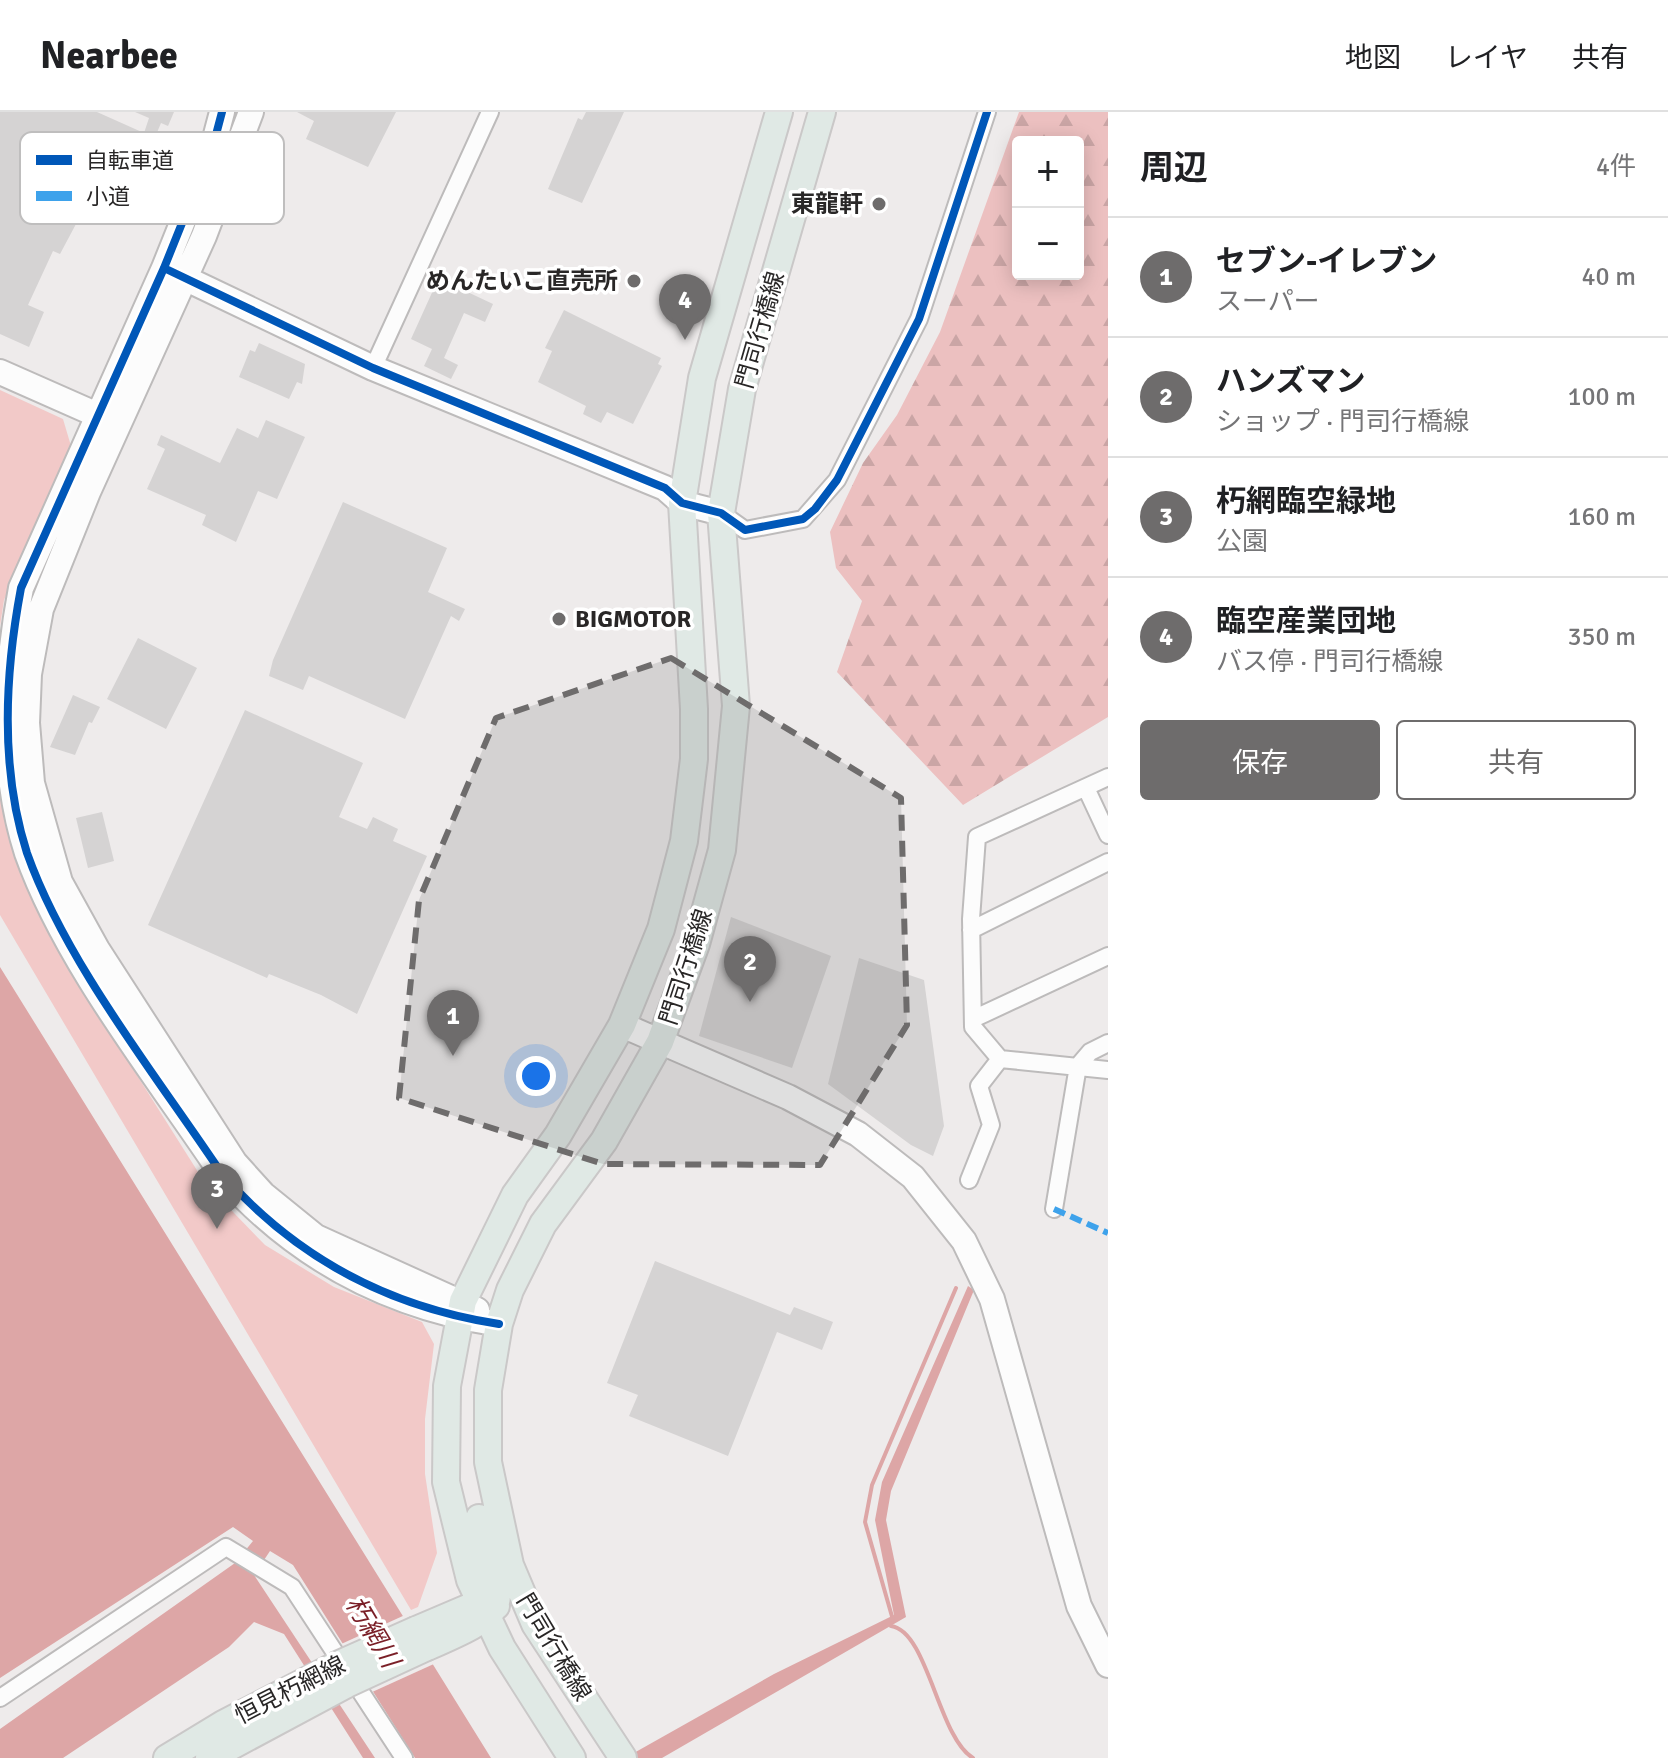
<!DOCTYPE html>
<html lang="ja">
<meta charset="utf-8">
<style>
body{margin:0;font-family:Signika,"Noto Sans JP",sans-serif;background:#f2f2f2;color:#202124}
.controls{position:absolute;right:24px;top:24px;display:grid;overflow:hidden;border-radius:8px;box-shadow:0 4px 20px #0003}
.controls button{width:72px;height:72px;display:grid;place-items:center;padding:0;border:0;border-bottom:2px solid #e0e0e0;background:#fff;color:#202124;font:40px sans-serif}
.you{position:absolute;left:536px;top:964px;width:28px;height:28px;margin:-20px;border:6px solid #fff;border-radius:50%;background:#1a73e8;box-shadow:0 0 0 12px #1a73e833}
.badge{display:grid;place-items:center;width:52px;height:52px;border-radius:50%;background:#6e6c6c;color:#fff;font-size:26px;font-weight:700}
.pin{position:absolute;translate:-50% -66px;filter:drop-shadow(0 2px 4px #0008)}
.pin::after{content:'';position:absolute;top:42px;width:28px;height:24px;background:inherit;clip-path:polygon(0 0,100% 0,50% 100%)}
.list{margin:0;padding:0;list-style:none}
h2{display:flex;justify-content:space-between;align-items:center;height:104px;margin:0;padding:0 32px;font-size:34px}
h2 small{font-size:26px;font-weight:400;color:#757577}
.list li{display:grid;grid-template-columns:52px 1fr auto;gap:24px;align-items:center;box-sizing:border-box;height:120px;padding:0 32px;border-top:2px solid #e0e0e0}
.list b{display:block;font-size:30px;white-space:nowrap}
.list p{margin:0;font-size:26px;white-space:nowrap;color:#757577}
.list em{font-size:26px;font-style:normal;color:#757577}
.actions{display:flex;gap:16px;padding:24px 32px}
.actions a{flex:1;padding:18px 0;border:2px solid #6e6c6c;border-radius:8px;text-align:center;font-size:28px;color:#6e6c6c}
.actions .main{background:#6e6c6c;color:#fff}
.map{position:relative;flex:none;width:1108px;height:1646px;overflow:hidden}
header{display:flex;align-items:center;gap:48px;box-sizing:border-box;height:112px;padding:0 40px;background:#fff;border-bottom:2px solid #e0e0e0}
header strong{font-size:38px}
nav{display:flex;gap:44px;margin-inline-start:auto;font-size:28px}
main{display:flex}
aside{flex:1;background:#fff}
.map>svg:first-child{display:block}
.green{fill:#f2c9c8}
.forest{fill:url(#forest-firs);fill-rule:evenodd}
.water{fill:#dda6a6}
.pier{fill:#eeebeb}
.lines{fill:none;stroke-linecap:round;stroke-linejoin:round}
.stream{stroke:#dda6a6;stroke-width:4}
.building{fill:#d5d3d3}
.street-casing{stroke:#bdbbbb;stroke-width:20}
.secondary-casing{stroke:#bdbbbb;stroke-width:28}
.primary-casing{stroke:#cac8c8;stroke-width:30}
.street{stroke:#fcfcfc;stroke-width:16}
.secondary{stroke:#fcfcfc;stroke-width:24}
.primary{stroke:#e0e9e5;stroke-width:26}
.primary-bridge-casing{stroke:#cac8c8;stroke-width:30;stroke-linecap:butt}
.primary-bridge{stroke:#e0e9e5;stroke-width:26}
.quiet{stroke:#3ea2eb;stroke-width:6;stroke-dasharray:12 6;stroke-linecap:butt}
.cycleway-casing{stroke:#fff;stroke-width:13}
.cycleway{stroke:#0057b8;stroke-width:8}
.marked{fill:#6e6c6c;fill-opacity:0.2;stroke:#6e6c6c;stroke-width:6;stroke-dasharray:16 10;stroke-linejoin:round}
.poi-dot{fill:#6e6c6c;stroke:#fff;stroke-width:3}
.labels{text-anchor:middle;dominant-baseline:central;stroke-width:7;stroke-linejoin:round;paint-order:stroke}
.poi-label{font-size:24px;font-weight:bold;fill:#292727;stroke:#fff;text-anchor:end}
.street-label{font-size:24px;fill:#292727;stroke:#fff}
.water-label{font-size:26px;font-style:italic;fill:#7a1f27;stroke:#fff}
.key{fill:#fff;stroke:#bfbebe;stroke-width:2}
.key-label{font-size:22px;fill:#292727}
</style>
<header>
<strong>Nearbee</strong>
<nav><a>地図</a><a>レイヤ</a><a>共有</a></nav>
</header>
<main>
<div class="map">
<svg width="1108" height="1646" viewBox="0 0 1108 1646">
<defs>
<pattern id="forest-firs" width="22" height="20" patternUnits="userSpaceOnUse" patternTransform="scale(2)"><rect width="22" height="20" fill="#ecc0c0"/><path d="M5 1l3.5 6h-7zM16 11l3.5 6h-7z" fill="#caa5a5"/></pattern>
</defs>
<rect width="100%" height="100%" fill="#eeebeb"/>
<path class="green" d="M0,278L63,307L71,334L4,488L0,514Z
M0,672L15,742L51,827L205,1071L265,1133L334,1175L422,1210L434,1232L425,1307V1362L437,1441L418,1495L411,1498L0,803Z"/>
<path class="forest" d="M1019,0H1108V605L963,693L837,560L862,489L836,456L830,420L863,351L897,303L940,220ZM1018,30H1078V162H1018Z"/>
<path class="water" d="M0,855L491,1646H415L293,1453L270,1439L254,1463L375,1646H363L284,1522L254,1510L229,1535L63,1646H0V1617L235,1451L253,1429L233,1415L0,1566Z
M968,1174L974,1178L891,1379L886,1408L906,1505L662,1646H625L774,1562L894,1503L875,1408L882,1370Z"/>
<path class="pier" d="M405,1503L436,1551L370,1581L339,1533Z"/>
<g class="lines">
<path class="stream" d="M893,1508L865,1410L872,1373L956,1176
M891,1514C928,1519 938,1625 973,1646"/>
</g>
<path class="building" d="M0,0H97L144,21L149,6L135,0H174L168,14L161,11L145,49L129,42L127,46L99,34L66,107L76,112L60,142L53,139L28,193L44,200L29,235L0,222Z
M297,0H396L368,55L306,27L314,9Z
M586,0H624L582,91L548,77L578,6L582,8Z
M442,168L493,192L485,210L464,201L444,246L458,253L451,267L424,254L432,237L411,227L435,174L438,176Z
M564,198L661,246L658,252L662,254L633,312L607,300L601,311L583,302L586,294L538,270L552,239L545,236Z
M259,231L305,252L302,272L297,270L289,287L239,265L250,238L255,240Z
M266,308L305,325L277,387L258,379L236,430L202,413L206,403L147,377L165,337L157,333L161,323L220,351L237,316L258,326Z
M343,390L447,436L428,480L465,497L459,509L451,504L405,607L309,564L303,578L269,564L273,548Z
M138,526L197,556L166,617L107,587Z
M73,583L100,595L92,611L89,610L75,643L50,635Z
M245,598L363,651L339,705L367,717L373,705L398,717L393,729L427,744L357,902L321,883L269,862L267,866L148,813Z
M102,700L114,749L88,756L76,706Z
M731,805L831,844L792,956L699,924Z
M859,846L924,868L944,1014L933,1044L911,1033L828,972Z
M655,1149L790,1203L794,1195L833,1210L822,1238L777,1220L728,1344L629,1304L638,1283L607,1271Z"/>
<g class="lines">
<g class="street-casing">
<path id="street" d="M373,256L490,0
M721,401L745,418L803,407L837,368L919,207L987,0
M1108,665L977,725L971,807L973,915L1000,947L1108,958
M1086,676L1108,723
M971,818L1108,750
M973,907L1108,844
M969,1068L991,1013L979,974L1000,947
M1054,1097L1078,954L1090,940L1108,931
M0,1586L226,1435L292,1475L404,1646"/>
</g>
<g class="secondary-casing">
<path id="secondary" d="M222,0L213,34L164,156L21,476C5,561 0,657 27,741C66,851 156,963 222,1062C296,1146 388,1195 499,1212
M251,0L204,124L88,380L41,497L29,562L27,611L32,671L60,770L97,837L235,1051L263,1082L316,1125L477,1198
M172,160L373,256L665,376L682,391L721,401
M0,260L111,309
M622,913L788,985L858,1022L913,1065L964,1129L992,1187L1079,1494L1108,1553"/>
</g>
<g class="primary-casing">
<path id="primary" d="M416,1518L470,1495L496,1494
M427,1535C524,1493 498,1496 479,1406
M167,1646L223,1612L335,1554
M209,1646L347,1572
M572,1646L502,1536L470,1468L446,1370L447,1274L463,1189L515,1083L558,1023L622,913L661,817L684,729L694,647V597L682,391L702,266L779,0
M623,1646L535,1512L510,1453L488,1350V1278L499,1212L510,1178L543,1112L604,1029L660,930L696,832L722,738L736,594L721,401L742,277L822,0"/>
</g>
<use href="#street" class="street"/>
<use href="#secondary" class="secondary"/>
<use href="#primary" class="primary"/>
<g class="primary-bridge-casing">
<path id="primary-bridge" d="M335,1554L416,1518
M347,1572L427,1535"/>
</g>
<use href="#primary-bridge" class="primary-bridge"/>
<path class="quiet" d="M1054,1097L1108,1121"/>
<g class="cycleway-casing">
<path id="cycleway" d="M222,0L213,34L164,156L21,476C5,561 0,657 27,741C66,851 156,963 222,1062C296,1146 388,1195 499,1212
M164,156L373,256L665,376L682,391L721,401L745,418L803,407L815,397L837,368L919,207L987,0"/>
</g>
<use href="#cycleway" class="cycleway"/>
</g>
<path class="marked" d="M671,546L901,686L907,913L820,1053L603,1052L399,986L419,788L496,606Z"/>
<g class="poi-dot">
<circle cx="879" cy="92" r="8"/>
<circle cx="634" cy="169" r="8"/>
<circle cx="559" cy="507" r="8"/>
</g>
<g class="labels">
<g class="poi-label">
<text x="863" y="92">東龍軒</text>
<text x="618" y="169">めんたいこ直売所</text>
<text x="575" y="507" text-anchor="start">BIGMOTOR</text>
</g>
<g class="street-label">
<text transform="translate(760 218) rotate(-74)">門司行橋線</text>
<text transform="translate(686 855) rotate(-72)">門司行橋線</text>
<text transform="translate(554 1535) rotate(59)">門司行橋線</text>
<text transform="translate(290 1578) rotate(-27)">恒見朽網線</text>
</g>
<g class="water-label">
<text transform="translate(372 1520) rotate(59)">朽網川</text>
</g>
</g>
<rect x="20" y="20" width="264" height="92" rx="12" class="key"/>
<rect x="36" y="43" width="36" height="10" fill="#0057b8"/>
<rect x="36" y="79" width="36" height="10" fill="#3ea2eb"/>
<g class="key-label">
<text x="86" y="56">自転車道</text>
<text x="86" y="92">小道</text>
</g>
</svg>
<div class="controls">
<button>+</button>
<button>−</button>
</div>
<div class="you"></div>
<div class="pin badge" style="left:453px;top:944px">1</div>
<div class="pin badge" style="left:750px;top:890px">2</div>
<div class="pin badge" style="left:217px;top:1117px">3</div>
<div class="pin badge" style="left:685px;top:228px">4</div>
</div>
<aside>
<h2>周辺<small>4件</small></h2>
<ul class="list">
<li><span class="badge">1</span><div><b>セブン-イレブン</b><p>スーパー</p></div><em>40 m</em></li>
<li><span class="badge">2</span><div><b>ハンズマン</b><p>ショップ · 門司行橋線</p></div><em>100 m</em></li>
<li><span class="badge">3</span><div><b>朽網臨空緑地</b><p>公園</p></div><em>160 m</em></li>
<li><span class="badge">4</span><div><b>臨空産業団地</b><p>バス停 · 門司行橋線</p></div><em>350 m</em></li>
</ul>
<div class="actions"><a class="main">保存</a><a>共有</a></div>
</aside>
</main>
